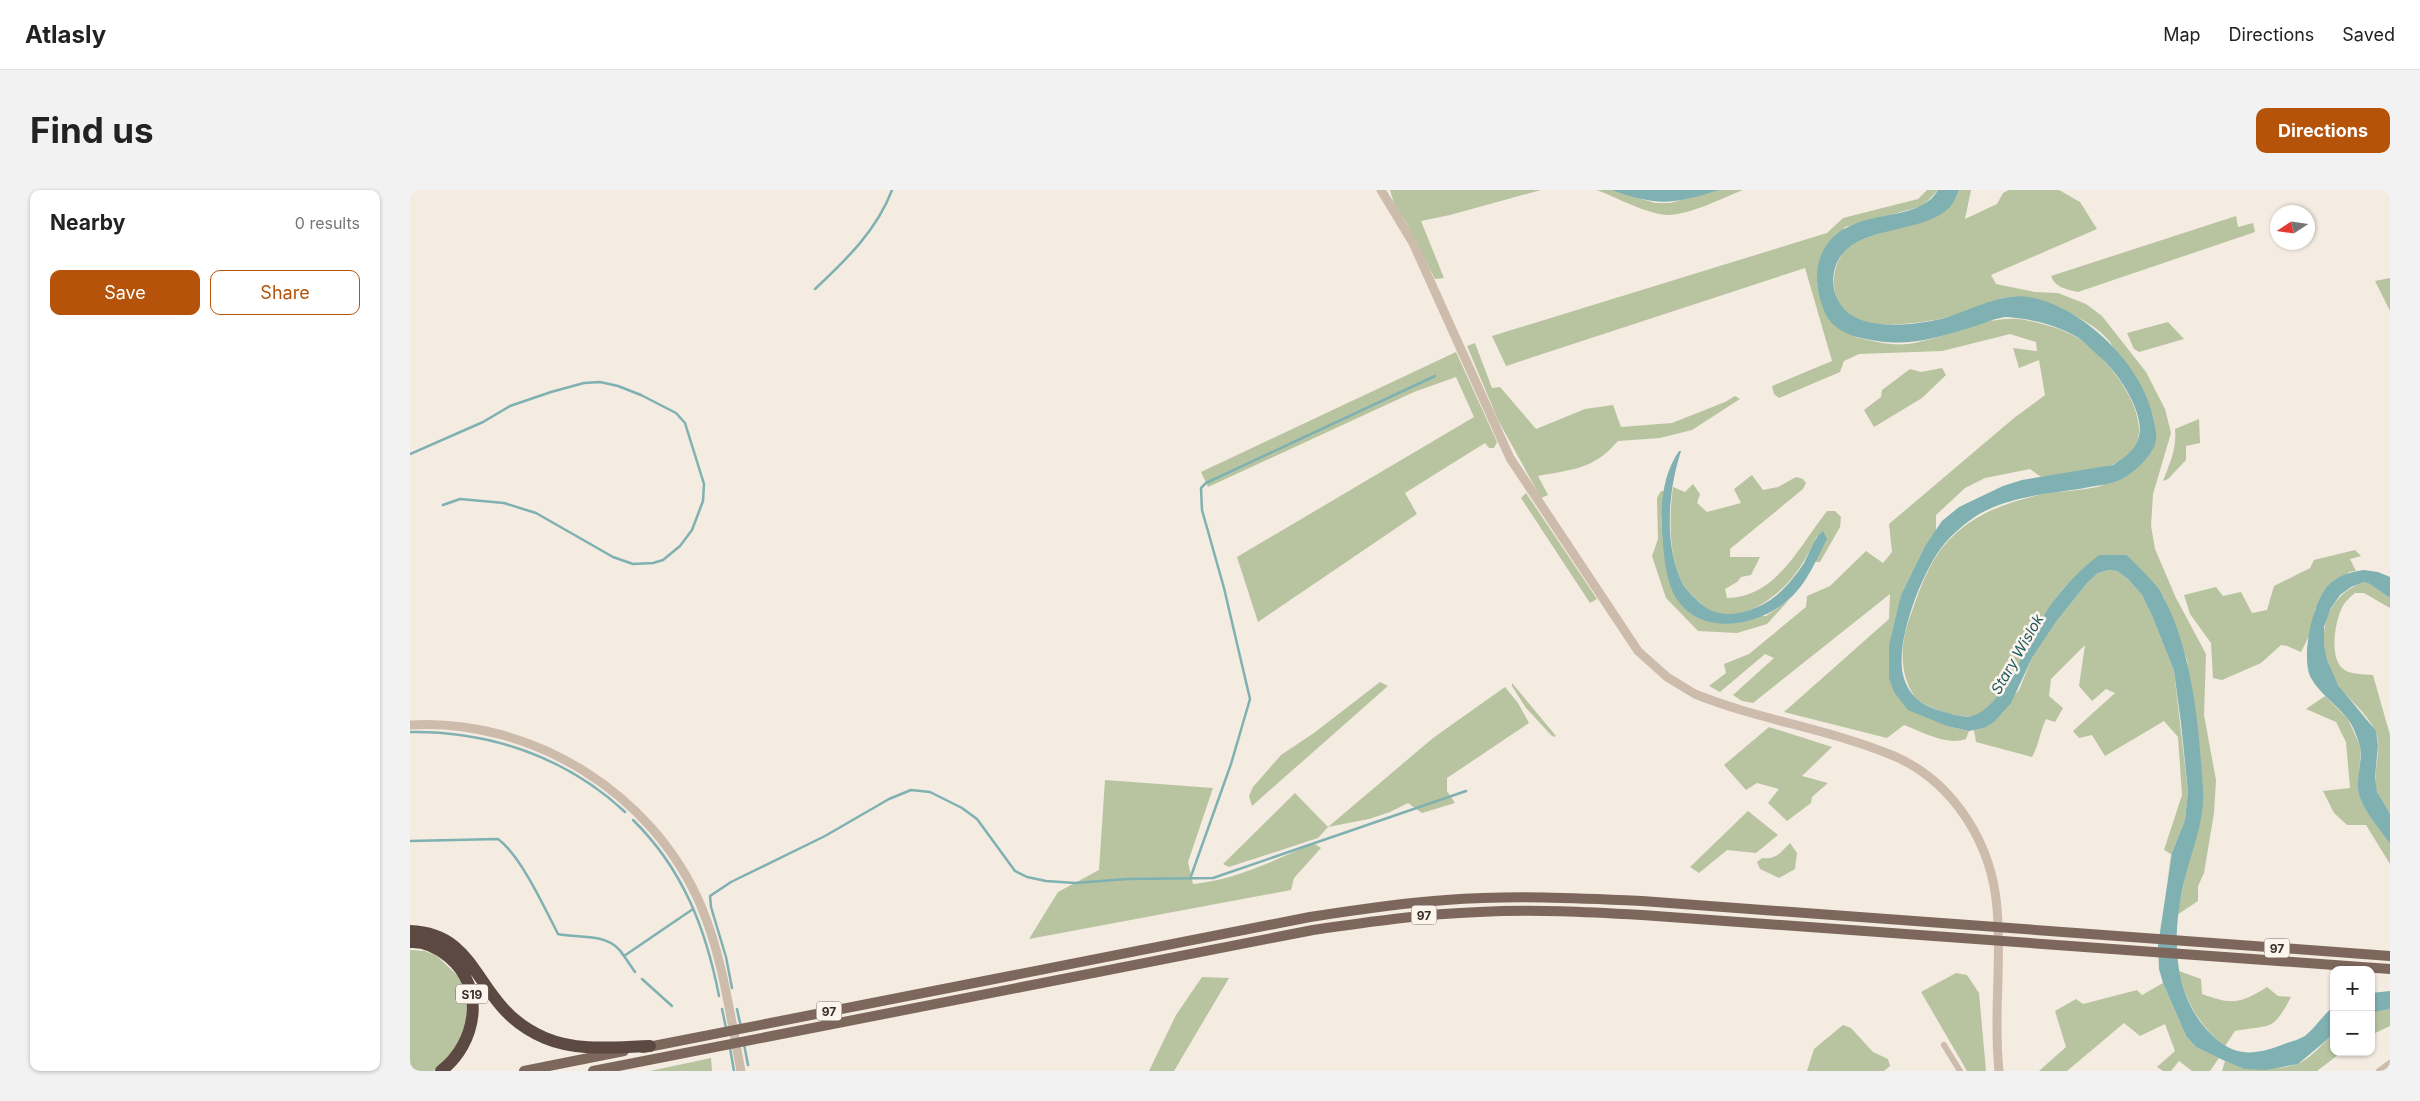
<!DOCTYPE html>
<meta charset="utf-8">
<style>
body{margin:0;font-family:Inter,sans-serif;background:#f2f2f2;color:#222}
.controls{position:absolute;right:15px;bottom:15px;display:grid;overflow:hidden;border-radius:10px;box-shadow:0 1px 4px #0004}
.controls button{width:45px;height:45px;display:grid;place-items:center;padding:0;border:0;border-bottom:1px solid #e0e0e0;background:#fff;color:#222;font:25px sans-serif}
.compass{position:absolute;left:1860px;top:15px;width:45px;height:45px;border-radius:50%;background:#fff;box-shadow:0 1px 4px #0004;rotate:258deg}
.list{margin:0;padding:0;list-style:none}
h2{display:flex;justify-content:space-between;align-items:center;height:65px;margin:0;padding:0 20px;font-size:21px}
h2 small{font-size:16px;font-weight:400;color:#767676}
.actions{display:flex;gap:10px;padding:15px 20px}
.actions a{flex:1;padding:11px 0;border:1px solid #b45309;border-radius:10px;text-align:center;font-size:18px;color:#b45309}
.actions .main{background:#b45309;color:#fff}
.map{position:relative;flex:none;width:1980px;height:881px;overflow:hidden;border-radius:10px}
header{display:flex;align-items:center;gap:30px;box-sizing:border-box;height:70px;padding:0 25px;background:#fff;border-bottom:1px solid #e0e0e0}
header strong{font-size:24px}
nav{display:flex;gap:28px;margin-inline-start:auto;font-size:18px}
.intro{display:flex;align-items:center;justify-content:space-between;box-sizing:border-box;height:120px;padding:0 30px}
h1{margin:0;font-size:35px}
.button{padding:12px 22px;border-radius:10px;background:#b45309;color:#fff;font-size:18px;font-weight:700}
main{display:flex;gap:30px;padding:0 30px}
aside{flex:1;background:#fff;border-radius:10px;box-shadow:0 1px 4px #0004}
.map>svg:first-child{display:block}
.green{fill:#b8c4a0}
.water{fill:#7fb0b2}
.lines{fill:none;stroke-linecap:round;stroke-linejoin:round}
.stream{stroke:#7fb0b2;stroke-width:2.5}
.minor{stroke:#cdbbac;stroke-width:6}
.tertiary{stroke:#cdbbac;stroke-width:9}
.primary{stroke:#7d675c;stroke-width:10}
.motorway{stroke:#5c4a42;stroke-width:12}
.labels{text-anchor:middle;dominant-baseline:central;stroke-width:5;stroke-linejoin:round;paint-order:stroke}
.shield{fill:#fbf5ee;stroke:#756b66;stroke-width:1}
.shield-label{font-size:12px;font-weight:bold;fill:#3b302b}
.water-label{font-size:15px;font-style:italic;fill:#1f5a5e;stroke:#fbf5ee}
</style>
<header>
<strong>Atlasly</strong>
<nav><a>Map</a><a>Directions</a><a>Saved</a></nav>
</header>
<div class="intro"><h1>Find us</h1><a class="button">Directions</a></div>
<main>
<aside>
<h2>Nearby<small>0 results</small></h2>
<ul class="list">
</ul>
<div class="actions"><a class="main">Save</a><a>Share</a></div>
</aside>
<div class="map">
<svg width="1980" height="881" viewBox="0 0 1980 881">
<rect width="100%" height="100%" fill="#f4ebe1"/>
<path class="green" d="M980,0H1131L1040,25L1011,31L1034,88L1025,89L996,32L985,17Z
M1187,0H1201L1245,13H1260L1310,0H1333C1310,9 1284,23 1260,25C1241,26 1205,7 1187,0Z
M1517,0H1528L1513,16L1435,37L1407,94L1445,147C1462,151 1481,156 1498,154C1538,149 1579,121 1620,131C1636,134 1652,139 1666,147C1697,164 1755,238 1716,267C1694,284 1657,283 1631,287L1620,279L1575,288L1555,298L1526,325V341L1515,356L1491,405L1479,488L1537,536L1559,541L1556,549C1537,556 1512,542 1494,535L1477,548L1374,522L1479,429L1480,404L1343,513L1332,511L1323,505L1364,468L1355,464L1310,502L1299,496L1316,483L1314,474L1339,464L1396,417L1397,406L1420,396L1456,361L1473,373L1482,362L1479,334L1604,228L1635,205L1629,170L1609,178L1603,158L1627,161L1626,152L1600,144L1532,161L1449,164L1434,171L1430,182L1369,208L1364,204L1362,196L1422,171L1395,78L1096,176L1082,146L1417,43L1433,28L1508,9Z
M1549,0H1561L1555,29L1587,14L1593,3L1599,0H1649L1670,12L1687,39L1581,85L1586,94L1625,102L1648,103L1676,114L1692,126L1736,182L1755,219L1761,243L1743,304L1741,336L1745,359L1766,408L1796,464L1794,525L1806,590L1804,623L1794,683L1788,696V711L1767,725L1775,688L1786,535L1777,470L1754,407L1717,365C1703,371 1672,381 1662,390C1627,418 1601,515 1564,526C1552,529 1512,517 1505,507C1487,481 1491,449 1502,421C1507,407 1512,392 1519,379C1542,333 1585,314 1634,304C1649,301 1682,300 1693,295C1707,287 1732,263 1746,252C1735,228 1724,204 1712,180C1708,171 1705,160 1700,152C1689,138 1669,127 1653,120C1637,112 1616,105 1599,107C1576,111 1556,123 1534,128C1506,134 1439,145 1427,109C1422,94 1423,79 1431,66C1445,41 1516,37 1540,16C1544,13 1547,5 1549,0Z
M1826,26L1828,37L1843,33L1845,42L1668,102C1656,99 1646,98 1641,86Z
M1980,88V121L1965,91Z
M1758,132L1774,149L1729,162L1724,159L1717,143Z
M1065,153L1082,198L1090,197L1126,239L1175,219L1203,215L1211,237L1262,233L1315,212L1325,206L1330,209L1282,240L1250,248L1208,251C1183,280 1163,279 1128,286L1138,305L1131,308L1088,230L1057,156Z
M1046,162L1087,252L1084,258H1079L1075,253L995,303L1007,324L848,432L827,367L1064,227L1046,187L1004,202L798,297L791,282Z
M1532,178L1536,185L1512,208L1464,237L1454,220L1471,207L1472,200L1500,179L1511,182Z
M1789,229L1790,253L1776,256V270L1758,289L1753,291C1760,273 1767,258 1765,239Z
M1342,285L1353,300L1368,297L1386,287L1393,289L1396,293L1393,299L1320,359V367H1350L1341,385L1331,387L1327,392L1315,399L1317,408C1367,407 1390,355 1417,321H1425L1431,327L1430,337L1410,372H1405L1408,365L1407,346C1400,360 1393,375 1382,388C1364,410 1325,438 1296,419C1292,416 1289,411 1285,408C1282,405 1277,401 1275,397C1258,370 1259,327 1263,297L1275,302L1283,294L1290,304L1287,313L1297,322L1331,313L1324,299Z
M1251,301H1255L1251,329L1253,353L1285,425L1356,426L1379,410L1357,434L1327,443L1288,441L1256,408L1242,366L1248,349L1247,308Z
M1116,303L1187,409L1180,413L1111,308Z
M1945,360L1951,366L1940,369L1946,381L1939,382L1905,419L1900,444L1891,462L1877,456L1871,455L1851,473L1812,490L1803,488L1801,453L1780,424L1774,405L1806,397L1813,406L1831,402L1842,423L1857,420L1864,396L1900,378L1904,370Z
M1699,380L1707,381L1718,389L1732,405L1743,428L1764,481L1778,602L1775,630L1762,663L1757,694L1761,664L1754,660L1772,605L1768,547L1754,531L1695,566L1682,545L1669,548L1663,541L1705,503L1696,499L1682,511L1669,496L1675,455L1641,489L1639,506L1653,518L1645,532L1636,529C1629,543 1630,553 1622,567L1566,552L1564,540L1574,538L1609,500L1622,468L1646,432L1677,393L1688,383Z
M1954,392L1961,394L1980,408V418L1954,403H1945C1941,406 1937,410 1934,414C1925,428 1919,466 1932,478C1939,485 1954,484 1963,485L1980,545V624C1975,618 1969,609 1967,601C1961,582 1974,559 1965,541C1957,522 1938,510 1927,493C1904,457 1910,407 1954,392Z
M970,492L978,496L842,616L839,606L843,597L871,565L904,543Z
M1102,493L1146,546L1144,547L1141,545L1116,518L1102,496Z
M1095,497L1108,513L1119,533L1037,588V601L1045,613L1012,623L998,613L980,622L959,629L918,637L908,648L819,677L813,674L885,603L918,637L1023,548Z
M1915,506L1938,529L1951,558L1948,598L1952,612L1980,654V674L1956,635H1937L1924,623L1913,601L1940,598L1936,552L1926,532L1896,519Z
M1359,537L1422,557L1392,586L1418,593L1402,607L1401,613L1377,631L1358,613L1369,599L1347,593L1336,600L1314,575Z
M695,590L803,598L778,672L783,694C824,690 866,670 903,653L911,658L884,688L881,700L619,749L648,702L689,680Z
M1338,621L1368,645L1346,663L1317,660L1289,683L1280,677Z
M1380,653L1387,663L1385,679L1369,688L1350,679L1347,672L1352,668C1366,670 1371,662 1380,653Z
M0,760L15,761L27,766L50,788L56,802L57,840L32,875L23,881H0Z
M1769,781L1791,789L1792,804C1822,815 1830,814 1857,797L1868,806L1881,807C1862,843 1861,834 1825,841L1815,856C1790,837 1775,811 1769,781Z
M1546,783L1557,785L1569,803L1576,881H1557L1511,802Z
M792,787L819,788L764,881H739L766,825Z
M1753,793L1776,846L1786,857L1809,868L1800,881H1782L1769,871L1761,881H1753L1747,877L1765,861L1755,834L1730,846L1714,833L1657,881H1629L1656,857L1645,821L1666,809L1673,814L1727,800L1732,805Z
M1980,819V836L1961,845V823Z
M1433,835L1441,838L1463,862L1478,869L1480,876L1474,881H1397L1404,859Z
M1924,844V862H1932L1907,881H1812L1815,871C1837,880 1865,881 1888,874C1901,868 1913,853 1924,844Z
M301,868L302,881H240Z"/>
<path class="water" d="M1201,0H1310C1262,14 1250,17 1201,0Z
M1528,0H1549C1547,5 1544,13 1540,17C1513,46 1438,33 1425,78C1421,92 1424,108 1434,119C1454,142 1511,135 1538,127C1563,119 1592,103 1619,107C1674,117 1735,177 1744,232C1745,237 1747,246 1746,251C1743,265 1725,282 1712,289C1699,295 1683,296 1669,299C1633,304 1589,308 1559,331C1551,337 1542,345 1535,353C1513,379 1488,444 1492,479C1493,489 1498,500 1505,507C1513,517 1534,522 1546,525C1552,526 1559,528 1565,525C1594,515 1622,443 1640,416C1653,397 1671,379 1689,365H1717C1728,377 1748,394 1754,408C1783,464 1789,538 1793,600C1795,630 1782,660 1775,688C1761,744 1760,813 1810,852C1831,869 1854,862 1877,853C1883,851 1890,849 1895,846C1905,838 1913,825 1924,816V844L1888,874L1856,880L1835,879L1815,871L1786,857L1776,846L1753,793L1749,779L1748,755L1762,663L1775,630L1778,602L1771,533L1764,481L1743,428L1732,405L1718,389L1707,381L1699,380L1688,383L1677,393L1646,432L1622,468L1601,513L1584,532L1574,538L1559,541L1537,536L1498,520L1484,502L1479,488V456L1491,405L1515,356L1532,331L1549,317L1593,296L1612,290L1703,275C1721,264 1733,253 1729,231C1725,209 1706,181 1690,167C1682,160 1675,152 1667,147C1647,135 1621,129 1598,127C1587,127 1573,134 1562,137C1519,150 1496,158 1451,148C1437,145 1421,137 1415,123C1407,103 1403,81 1413,61C1439,13 1507,37 1528,0Z
M1269,261H1271C1258,301 1253,357 1274,396C1278,402 1285,408 1290,413C1309,431 1337,424 1357,412C1372,403 1385,387 1394,373C1400,362 1403,349 1413,341L1417,349C1406,370 1397,394 1378,410C1350,435 1295,447 1269,412C1255,394 1254,364 1252,342C1250,315 1253,284 1269,261Z
M1954,380L1968,382L1980,387V408L1960,394L1954,392L1941,397L1930,405L1921,418L1914,437V455L1917,470L1928,495L1966,541L1968,556L1965,587L1967,602L1980,624V654C1969,637 1950,618 1948,598C1947,586 1953,566 1950,556C1947,547 1943,535 1937,528C1926,514 1910,504 1901,488C1890,468 1903,406 1922,392C1932,384 1942,382 1954,380Z
M1980,801V819L1961,823V803Z"/>
<g class="lines">
<path class="stream" d="M405,99C436,70 467,40 482,0
M0,264L73,232L100,216L141,202L174,193L190,192L208,196L231,205L266,223L275,233L294,294L293,311L282,340L270,356L253,370L243,373L223,374L203,367L126,323L94,313L50,309L33,315
M0,542C80,541 156,567 215,622
M223,630C273,679 296,739 309,806
M0,651L88,649C111,666 134,717 148,744C172,749 200,742 214,766L283,719
M780,689L821,574L840,509L814,398L792,320L791,298L796,293L1025,186
M214,766L225,782
M232,789L262,816
M322,798L316,767L301,717L300,706L321,692L415,646L479,609L501,600L520,602L552,618L567,629L605,681L617,687L636,691L665,693L717,689L803,688L1056,601
M312,819L316,838
M327,819L331,837
M334,854L338,875
M320,858L324,881"/>
<path class="minor" d="M1534,855L1550,881
M1969,881L1980,873"/>
<path class="tertiary" d="M971,0L1003,53L1100,268L1228,461L1257,487L1285,504C1349,530 1420,539 1484,566C1544,592 1582,654 1587,718C1592,772 1583,827 1589,881
M0,535C122,528 243,603 291,716C313,768 320,826 331,881"/>
<path class="primary" d="M233,858L900,727C945,720 991,713 1036,710C1101,705 1167,708 1232,711L1980,766
M114,881L214,861
M183,881L903,740C958,732 1013,724 1069,722C1124,719 1178,722 1232,725L1980,779"/>
<path class="motorway" d="M0,741C54,743 62,783 92,817C104,831 119,841 135,848C168,862 206,857 240,856
M0,752C14,751 28,758 39,767C76,798 67,853 31,881"/>
</g>
<g class="labels">
<g class="shield">
<rect x="1001.5" y="715.5" width="25" height="19" rx="4"/>
<rect x="1854.5" y="748.5" width="25" height="19" rx="4"/>
<rect x="46" y="794.5" width="32" height="19" rx="4"/>
<rect x="406.5" y="811.5" width="25" height="19" rx="4"/>
</g>
<g class="shield-label">
<text x="1014" y="725">97</text>
<text x="1867" y="758">97</text>
<text x="62" y="804">S19</text>
<text x="419" y="821">97</text>
</g>
<g class="water-label">
<text transform="translate(1607 464) rotate(-60)">Stary Wislok</text>
</g>
</g>
</svg>
<div class="controls">
<button>+</button>
<button>−</button>
</div>
<svg class="compass" viewBox="-18 -18 36 36"><path d="M0-13l5 13h-10z" fill="#e53935"/><path d="M0 13l5-13h-10z" fill="#767676"/></svg>
</div>
</main>
